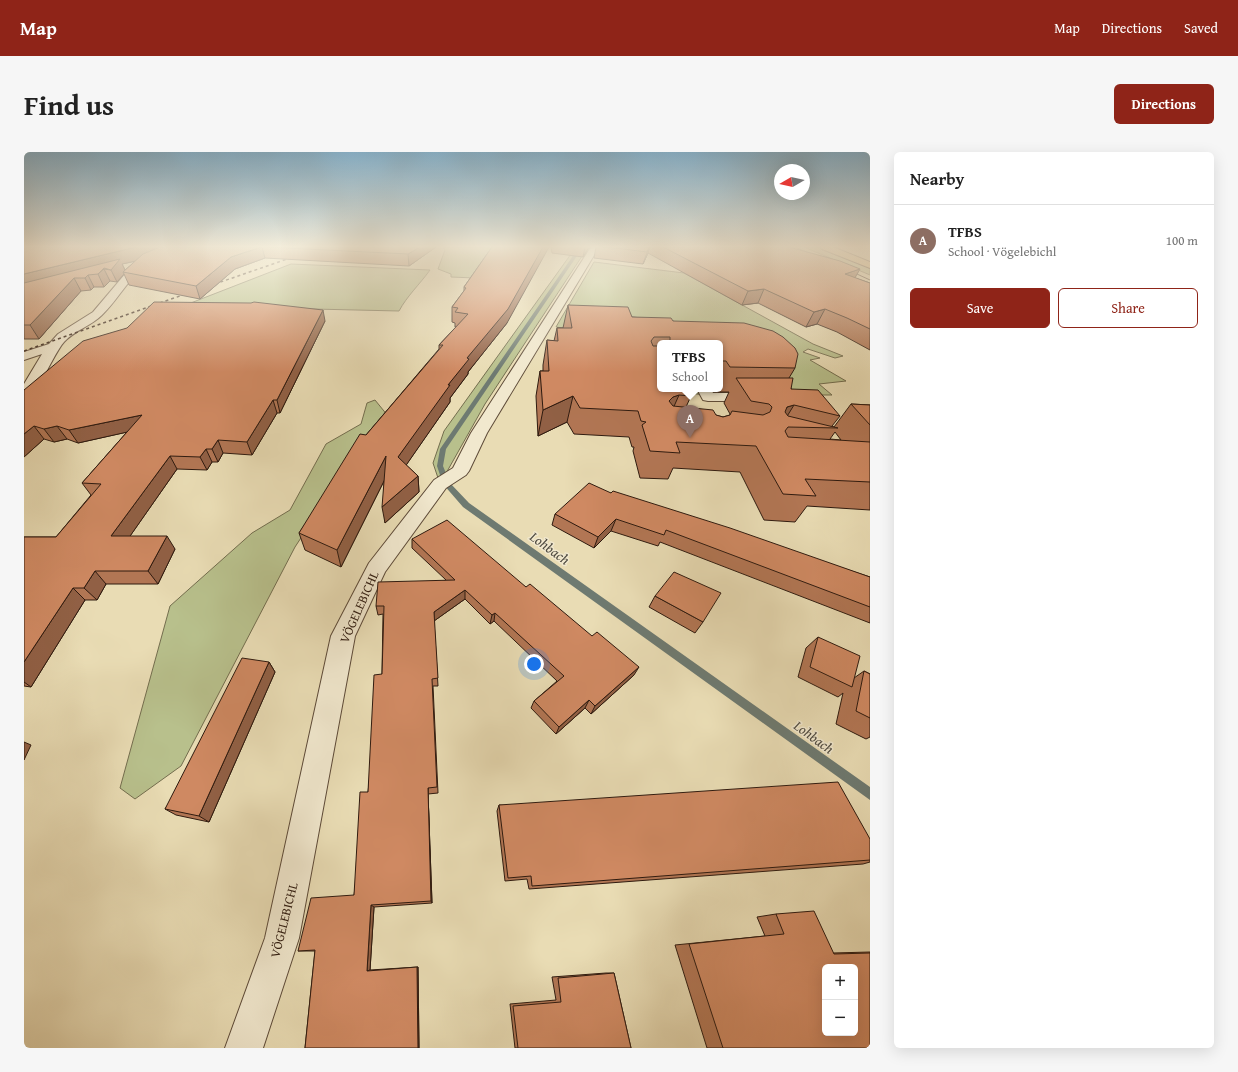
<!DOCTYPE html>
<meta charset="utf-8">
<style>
body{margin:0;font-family:"Gentium Book Plus",serif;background:#f6f6f6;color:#222}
.controls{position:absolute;right:12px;bottom:12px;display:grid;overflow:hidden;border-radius:6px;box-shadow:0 4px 16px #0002}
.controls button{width:36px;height:36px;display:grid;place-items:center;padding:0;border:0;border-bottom:1px solid #e0e0e0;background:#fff;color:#222;font:20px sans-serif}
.compass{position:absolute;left:750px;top:12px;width:36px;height:36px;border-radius:50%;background:#fff;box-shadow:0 4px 16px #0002;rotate:261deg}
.you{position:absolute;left:510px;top:512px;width:14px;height:14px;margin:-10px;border:3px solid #fff;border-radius:50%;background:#1a73e8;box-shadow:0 0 0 6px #1a73e833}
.badge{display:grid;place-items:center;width:26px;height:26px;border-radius:50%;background:#8f2418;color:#fff;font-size:13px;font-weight:700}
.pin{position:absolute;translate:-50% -33px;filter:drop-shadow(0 1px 2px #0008)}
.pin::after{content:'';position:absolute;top:21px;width:14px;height:12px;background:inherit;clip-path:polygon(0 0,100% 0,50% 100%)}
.popup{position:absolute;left:633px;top:188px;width:66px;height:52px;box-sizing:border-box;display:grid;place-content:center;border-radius:6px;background:#fff;filter:drop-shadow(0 1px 3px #0005);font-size:13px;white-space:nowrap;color:#767676}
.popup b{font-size:15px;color:#222}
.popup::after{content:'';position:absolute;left:50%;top:100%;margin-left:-8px;border:8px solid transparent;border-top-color:#fff}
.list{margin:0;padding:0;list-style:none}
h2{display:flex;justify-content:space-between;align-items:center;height:52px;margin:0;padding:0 16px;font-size:17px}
h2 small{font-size:13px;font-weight:400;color:#767676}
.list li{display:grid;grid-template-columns:26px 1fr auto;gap:12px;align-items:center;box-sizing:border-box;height:72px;padding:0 16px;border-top:1px solid #e0e0e0}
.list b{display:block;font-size:15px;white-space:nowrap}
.list p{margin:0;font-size:13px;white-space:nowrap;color:#767676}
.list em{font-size:13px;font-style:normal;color:#767676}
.actions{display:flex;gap:8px;padding:12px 16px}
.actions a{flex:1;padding:9px 0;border:1px solid #8f2418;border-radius:6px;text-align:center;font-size:14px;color:#8f2418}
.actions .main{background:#8f2418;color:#fff}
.map{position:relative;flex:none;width:846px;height:896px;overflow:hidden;border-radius:6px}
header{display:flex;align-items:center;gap:24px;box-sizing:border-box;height:56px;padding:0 20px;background:#8f2418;color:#fff}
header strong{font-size:19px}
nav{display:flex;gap:22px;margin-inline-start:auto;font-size:14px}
.intro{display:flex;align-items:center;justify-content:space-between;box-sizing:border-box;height:96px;padding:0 24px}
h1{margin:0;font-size:28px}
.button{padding:10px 18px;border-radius:6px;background:#8f2418;color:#fff;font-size:14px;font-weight:700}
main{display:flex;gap:24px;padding:0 24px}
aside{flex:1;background:#fff;border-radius:6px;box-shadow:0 4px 16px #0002}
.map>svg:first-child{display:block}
.green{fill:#b8c08c;stroke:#736d4e}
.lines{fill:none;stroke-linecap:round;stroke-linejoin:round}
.stream{fill:#6e7a71;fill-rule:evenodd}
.street-casing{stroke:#5d4a38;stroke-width:2}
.primary-casing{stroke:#2e1a0f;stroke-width:2}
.street{fill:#f1e8ce;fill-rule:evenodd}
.primary{fill:#e4be7a;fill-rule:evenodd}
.tram{stroke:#2e1a0f;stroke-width:1}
.rail{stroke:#2e1a0f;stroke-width:1.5;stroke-dasharray:3 3;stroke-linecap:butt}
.wall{fill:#b27654;stroke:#2e1a0f;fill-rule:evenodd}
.shaded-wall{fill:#916045;stroke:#2e1a0f}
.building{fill:#cf8962;stroke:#2e1a0f;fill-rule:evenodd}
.labels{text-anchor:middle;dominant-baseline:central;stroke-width:3;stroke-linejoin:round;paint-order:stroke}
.street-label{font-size:13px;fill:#2e1a0f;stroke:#f1e8ce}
.water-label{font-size:14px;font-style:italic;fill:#4e4a40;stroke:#f1e8ce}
</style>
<header>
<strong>Map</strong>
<nav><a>Map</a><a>Directions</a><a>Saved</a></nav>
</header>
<div class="intro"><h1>Find us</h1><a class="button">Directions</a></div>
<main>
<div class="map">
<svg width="846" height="896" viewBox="0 0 846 896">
<rect width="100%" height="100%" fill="#e9dcb4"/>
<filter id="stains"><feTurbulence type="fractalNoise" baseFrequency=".005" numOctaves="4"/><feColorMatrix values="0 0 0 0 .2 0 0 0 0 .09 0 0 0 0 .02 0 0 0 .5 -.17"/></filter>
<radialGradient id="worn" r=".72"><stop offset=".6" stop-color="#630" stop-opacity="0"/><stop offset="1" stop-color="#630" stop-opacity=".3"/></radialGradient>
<path class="green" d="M419,95H468V97L451,126L427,125V122L414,117L421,98Z
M552,95H564L461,252L416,332L409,311L420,279Z
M780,95H795L846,116V123Z
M570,110L660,121L789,192L819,204L811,206L784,197L779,200L796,206L786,208L822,229L795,232L808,243H683L654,240L643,237H696V191H640L532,175Z
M267,112L406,118C396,132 383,144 375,159L159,154Z
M351,248L373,275L335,297L271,395L157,614L111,647L96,636L146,454L228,381L266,358L302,292L337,272L343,251Z"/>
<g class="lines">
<path class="stream" d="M555,95H559L422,297L419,314L426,331L445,351L846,635V648L439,355L419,332L413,314L416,297Z"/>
<g class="street-casing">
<path id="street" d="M147,95H158C150,104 133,105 123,113C104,126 94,148 78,163C67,174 51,178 40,190C29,202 16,241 0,245V232L18,202L0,208V200L25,192L34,182L69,160L102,121L115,110Z
M567,95H575L463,281L445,319L442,323L422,336L361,420L331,484L275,786L239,896H201L241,786L307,484L345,411L410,328L429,316L447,281Z
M673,237H687L689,241H732L737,242L739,245L737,248L732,249H684L679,248Z"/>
</g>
<g class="primary-casing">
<path id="primary" d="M797,95H809L846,110V116L798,97Z"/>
</g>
<use href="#street" class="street"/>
<use href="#primary" class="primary"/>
<path class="tram" d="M771,95L791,104
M822,117L846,128"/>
<path class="rail" d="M185,134L272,104
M0,199L170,139"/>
</g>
<path class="wall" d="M0,95H412L385,114L241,106L211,117L176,147L105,133L100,122L93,130L86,129L80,135H70L67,138L57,139L15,187H0ZM112,109L101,118L98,112Z
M468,95L483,171L444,220V222L426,246V250L382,313L394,324L395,340L361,371L360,329L317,415L281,398L275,381L342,283L415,197V193L432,175H431V171L428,170V155L440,139V135Z
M527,95H565L559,105L528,101Z
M572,95H765L831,126L846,131V198L813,180L793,172L782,175L734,151L718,153L624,101L619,112L570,106Z
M544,153L608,165L649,169L771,216L765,226L767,237L816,264L808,274L810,275L827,252L846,253V358L783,354L771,370L740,368L716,320L649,316L644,327L616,326L609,299L610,295H608L605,285L550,282L543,270L514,284L512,244L516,219H519V213L523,188L530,189L533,176H539ZM636,191H696V237H692L694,240H705L700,251L706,262V263L699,265L662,255L667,244L636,237ZM811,280L817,288L806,287Z
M301,169L256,261H253L228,303L199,301L194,310H188L183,318L153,317L106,384L151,397L134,432H82L73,448H61L7,535L0,534V385H32L67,343L58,331L103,280L54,291L43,287L30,290L20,287L0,305V238Z
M587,341L846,425V471L636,390L634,394L587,379L570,396L528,373L531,362Z
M388,387L502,435L610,523L567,562L561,556L532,582L507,556L510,549L533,529L470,469L466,472L441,447L410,469L414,534H409L414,641L404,642L408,751L350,755L346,818L394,815L395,896H281L291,799H274L330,743L344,640L358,522L359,462L354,463L352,454L422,428L388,396Z
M631,444L679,470L671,481L625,455Z
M794,485L830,526L840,519L846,522V585L842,587L812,572L819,541L814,545L774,525L782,496Z
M245,510L251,520L185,670L152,663L141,657Z
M475,653L846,687V710L839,712L505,737L503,727L481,729L473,659Z
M752,762L809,801L846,800V896H683L651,793L741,784L733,765Z
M582,821H590L607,896H491L486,852L532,848L528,825Z"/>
<path class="shaded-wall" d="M112,95H143L116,108L98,112L102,120H99L100,122L93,130L87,118L80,117L86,129L80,135L74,122L80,117L0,137V122Z
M238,95L241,106L211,117L176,147L172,134L207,105Z
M396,95H412L385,114L384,102Z
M519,95H525L483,171L444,220V222L426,246V250L376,322L374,305L424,233L443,206Z
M561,95H565L559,105Z
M625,95H626L624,101L619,112Z
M836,117L828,131L821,122Z
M64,123L70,135L67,138L61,126Z
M50,126L57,139L15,187L6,173Z
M740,137L734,151L718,153L724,139Z
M801,157L793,172L782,175L790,160Z
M299,158L301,169L256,261L253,248Z
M655,243L644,268L645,249L649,245Z
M549,244L543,270L514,284L519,258Z
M249,248L253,261L228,303L223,290Z
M770,253L754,279L748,281L763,255Z
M118,263L126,275L54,291L45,278Z
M10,274L20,287L0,305V282Z
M33,274L43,287L30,290L20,277Z
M194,288L199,301L194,310L188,297Z
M182,297L188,310L183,318L176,305Z
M146,304L153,317L97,397L87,384Z
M362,304L364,321L317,415L313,398Z
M394,324L395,340L361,371L358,355Z
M592,367L587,379L570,396L574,385Z
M143,384L151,397L134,432L124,419Z
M71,419L82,432L73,448L60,436Z
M49,436L61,448L7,535L0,530V510Z
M441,438V447L410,469V460Z
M471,461L470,469L466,472L468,463Z
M245,510L251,520L185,670L175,664Z
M615,515L610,523L567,562L571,554Z
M565,548L561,556L532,582L535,575Z
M0,590L7,593L0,608Z
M404,636V642L408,751L407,749Z
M347,753L350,755L346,818L343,819Z
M393,815H394L395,896H394Z"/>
<path class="building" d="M0,95H112L0,122Z
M136,95H237L207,105L172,134L99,120L119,102Z
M243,95H396L384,102Z
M468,95H519L484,157L443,206L445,207L424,233H426L374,305L394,324L358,355L362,304L313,398L275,381L336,282L342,283L419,193H415L444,162L431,160L434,156L428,155L442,136L440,135Z
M584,95H625L623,100Z
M639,95H765L816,109L836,117L821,122L846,131V177L823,166L801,157L790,160L740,137L724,139Z
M96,107L87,118L80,116L74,122L64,123L61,126H50L6,173H0V131Z
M130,150L227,151L230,150L299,158L253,248H249L223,290L194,288L188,297H182L176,305L146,304L87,384H143L124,419H71L60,436H49L0,510V385H32L77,332L58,331L118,263L45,278L33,274L20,277L10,274L0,282V238L59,189L103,176Z
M544,153L604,155L608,165L647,166L649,169L720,171L749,179L759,185L771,196L774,202L771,216L706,215L702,209H696V191H646V185H630L627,189L629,194H636V237H664L667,244L655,243L649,245L645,249L649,254L689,258L692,263L699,265L706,263L708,259L739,263L746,260L748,255L745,252L727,249L712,226H769L767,237L794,238L816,264L770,253L763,255L761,260L764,264L814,276L764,275L761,279L764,285L846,290V330L781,327L792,344L759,342L732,294L652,290L656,301L626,299L618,273L622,270L617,269L614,259L556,256L549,244L519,258L516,219H525L523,188L534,189L533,176H548Z
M827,252L846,253V273Z
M565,331L587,341L589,339L706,376L846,425V455L642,378L640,383L592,367L574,385L531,362Z
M423,368L502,435L506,432L568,484L573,480L615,515L571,554L565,548L535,575L510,549L540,524L471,461L468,463L441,438L410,460L414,526L408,527L413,635L404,636L407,749L347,753L343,819L393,815L394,896H281L291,798L274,799L287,746L330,743L336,640H344L350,523L358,522L360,454H352L354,430L431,428L388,387Z
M650,420L697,441L679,470L631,444Z
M794,485L836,504L828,535L786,515Z
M218,506L245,510L175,664L141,657Z
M840,519L846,522V566L832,559Z
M814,630L846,687V708L508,734L507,724L484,726L475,653Z
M790,759L810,802L846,801V896H699L665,792L760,782L752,762ZM801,815H831V881H801Z
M590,821L607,896H494L489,854L537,850L534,826Z"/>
<linearGradient id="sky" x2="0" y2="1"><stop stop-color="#88b6d2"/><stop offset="0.43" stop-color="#f5efdd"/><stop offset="1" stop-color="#f5efdd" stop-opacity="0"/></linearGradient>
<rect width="846" height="220" fill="url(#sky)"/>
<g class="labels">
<g class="street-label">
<text transform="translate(335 455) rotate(-66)">VÖGELEBICHL</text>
<text transform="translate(260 768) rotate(-76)">VÖGELEBICHL</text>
</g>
<g class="water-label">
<text transform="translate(526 396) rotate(36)">Lohbach</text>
<text transform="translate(790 585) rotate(36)">Lohbach</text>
</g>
</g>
<rect width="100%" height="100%" filter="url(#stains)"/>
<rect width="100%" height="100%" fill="url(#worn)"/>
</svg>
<div class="controls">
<button>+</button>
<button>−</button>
</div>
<svg class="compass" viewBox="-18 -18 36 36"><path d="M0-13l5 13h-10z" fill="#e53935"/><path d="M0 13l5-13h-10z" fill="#767676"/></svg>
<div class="you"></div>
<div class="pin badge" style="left:666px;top:286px;background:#8d6e63">A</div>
<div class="popup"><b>TFBS</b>School</div>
</div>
<aside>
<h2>Nearby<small></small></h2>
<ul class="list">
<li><span class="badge" style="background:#8d6e63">A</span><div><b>TFBS</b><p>School · Vögelebichl</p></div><em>100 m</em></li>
</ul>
<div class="actions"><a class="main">Save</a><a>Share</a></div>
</aside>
</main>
